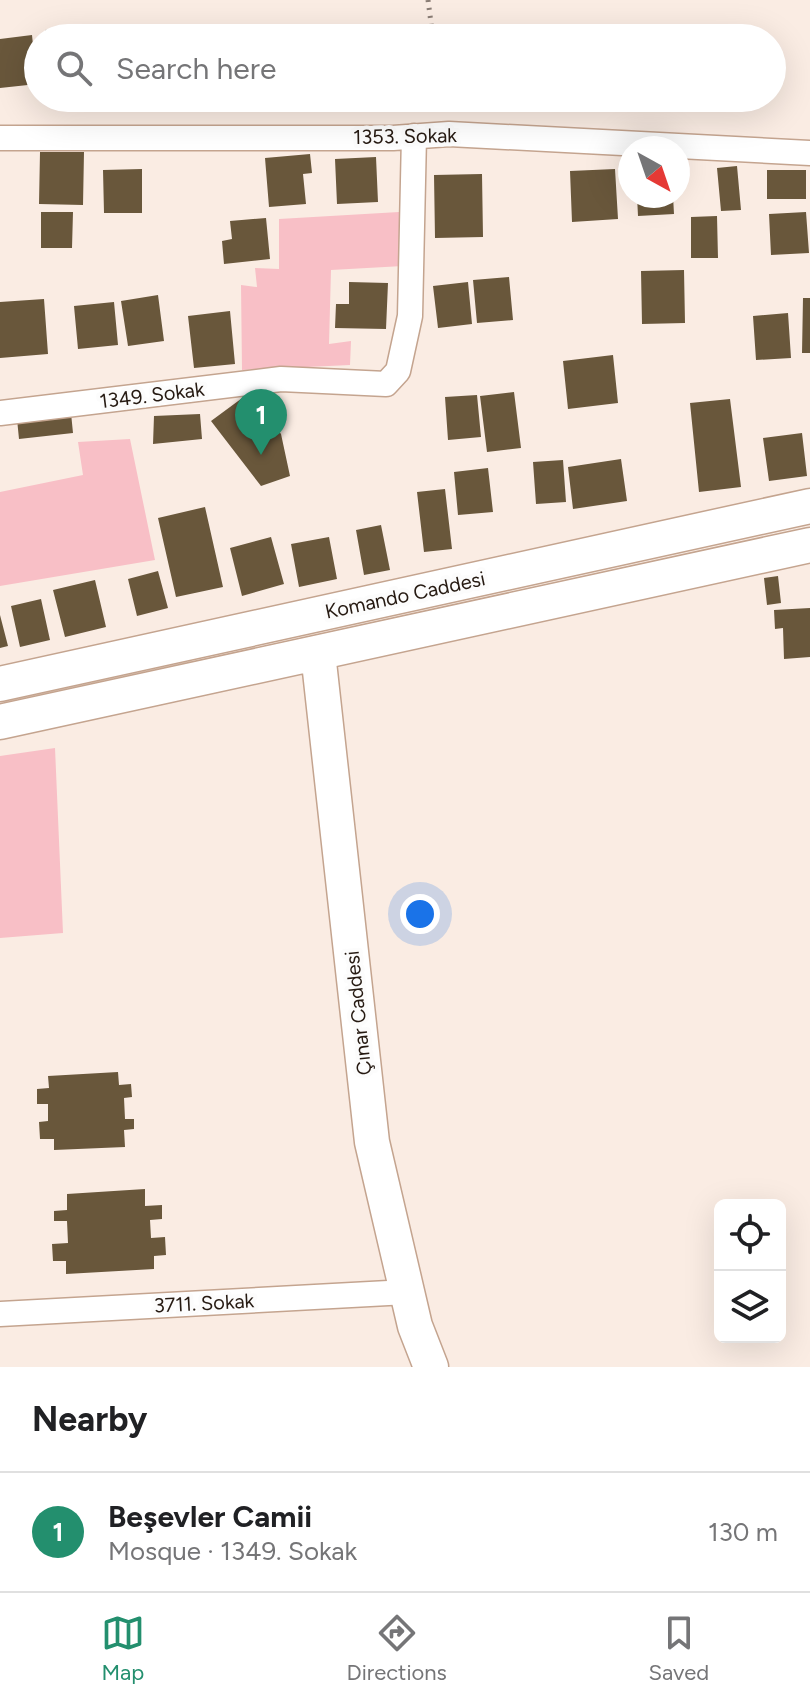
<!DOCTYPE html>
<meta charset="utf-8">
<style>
body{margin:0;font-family:Figtree,sans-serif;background:#f6f6f6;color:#202124}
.controls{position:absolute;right:24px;bottom:24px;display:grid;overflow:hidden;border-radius:12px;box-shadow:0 8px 32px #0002}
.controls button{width:72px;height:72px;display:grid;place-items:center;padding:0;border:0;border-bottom:2px solid #e0e0e0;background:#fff;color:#202124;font:40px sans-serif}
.compass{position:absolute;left:618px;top:136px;width:72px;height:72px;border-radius:50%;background:#fff;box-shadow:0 8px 32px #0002;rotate:140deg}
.you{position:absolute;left:420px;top:914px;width:28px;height:28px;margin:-20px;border:6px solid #fff;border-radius:50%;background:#1a73e8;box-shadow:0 0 0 12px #1a73e833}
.badge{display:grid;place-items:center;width:52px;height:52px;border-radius:50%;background:#238f6e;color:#fff;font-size:26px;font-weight:700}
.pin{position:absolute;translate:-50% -66px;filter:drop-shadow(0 2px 4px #0008)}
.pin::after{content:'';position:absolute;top:42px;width:28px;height:24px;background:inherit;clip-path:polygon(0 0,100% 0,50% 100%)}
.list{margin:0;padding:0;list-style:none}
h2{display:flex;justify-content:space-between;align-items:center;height:104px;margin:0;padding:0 32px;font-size:34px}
h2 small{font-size:26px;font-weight:400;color:#757577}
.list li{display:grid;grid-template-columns:52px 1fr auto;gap:24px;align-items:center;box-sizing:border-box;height:120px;padding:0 32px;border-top:2px solid #e0e0e0}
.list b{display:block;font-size:30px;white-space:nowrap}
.list p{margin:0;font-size:26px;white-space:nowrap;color:#757577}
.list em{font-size:26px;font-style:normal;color:#757577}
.icon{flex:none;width:44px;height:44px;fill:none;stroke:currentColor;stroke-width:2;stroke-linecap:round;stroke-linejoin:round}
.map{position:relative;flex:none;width:810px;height:1367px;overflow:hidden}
.search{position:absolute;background:#fff;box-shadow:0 8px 32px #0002;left:24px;right:24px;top:24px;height:88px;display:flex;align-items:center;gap:20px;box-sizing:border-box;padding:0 28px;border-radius:44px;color:#757577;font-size:30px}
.sheet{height:224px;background:#fff}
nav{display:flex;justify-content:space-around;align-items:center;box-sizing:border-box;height:112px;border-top:2px solid #e0e0e0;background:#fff;font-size:22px;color:#757577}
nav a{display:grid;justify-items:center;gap:4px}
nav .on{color:#238f6e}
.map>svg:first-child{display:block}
.green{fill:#f8bfc6}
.building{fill:#69573b}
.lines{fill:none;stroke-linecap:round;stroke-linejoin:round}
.street-casing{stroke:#c4a48f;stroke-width:27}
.secondary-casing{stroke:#c4a48f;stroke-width:37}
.path{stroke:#8a7d75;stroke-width:5;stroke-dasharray:2 6;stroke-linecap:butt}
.street{stroke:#fff;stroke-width:24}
.secondary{stroke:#fff;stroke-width:34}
.labels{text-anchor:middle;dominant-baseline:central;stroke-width:8;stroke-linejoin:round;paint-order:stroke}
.street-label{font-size:20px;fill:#261a12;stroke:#fcfcfc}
</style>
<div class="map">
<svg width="810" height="1367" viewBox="0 0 810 1367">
<rect width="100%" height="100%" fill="#faece3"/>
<path class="green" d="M399,212L403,266L331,270L329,344L351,341L350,365L242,370L241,285L257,287L255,268L279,269V219Z
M130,439L155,560L0,586V492L83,475L78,442Z
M55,748L63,933L0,938V756Z"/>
<path class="building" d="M93,25L94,38H45V30Z
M32,35L37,84L0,88V39Z
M40,152H84L83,205L39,204Z
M310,154L312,173L303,174L306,204L269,207L265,158Z
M376,157L378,202L337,204L335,159Z
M737,166L741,210L721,211L717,168Z
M142,169V213H104L103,170Z
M615,169L618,219L572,222L570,171Z
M767,170H806V199H767Z
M482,174L483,237L435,238L434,175Z
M637,196H673L674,214L638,216Z
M41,212H73L72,248H41Z
M806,212L809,253L771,255L769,214Z
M717,216L718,258H691V217Z
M266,218L270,259L224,264L222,241L232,239L230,221Z
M684,270L685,323L642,324L641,271Z
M509,277L513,320L477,323L473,280Z
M349,282L388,283L386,329L335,328L336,304H349Z
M468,282L472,324L438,328L433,286Z
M158,295L164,341L128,346L121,301Z
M803,298H810V353H802Z
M44,299L48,354L0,358V302Z
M114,302L118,345L78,349L74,306Z
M230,311L235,364L194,368L188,316Z
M788,313L791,358L756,360L753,316Z
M613,355L618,403L568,409L563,361Z
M514,392L521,448L487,452L480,396Z
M249,393L281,434L290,476L261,486L211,421Z
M477,395L481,437L448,440L445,397Z
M730,399L741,487L699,492L690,403Z
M71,413L73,433L19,439L17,419Z
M200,414L202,439L153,444L154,416Z
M802,433L807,476L769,481L763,438Z
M621,459L627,501L573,509L568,467Z
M563,460L566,502L536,504L533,462Z
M488,468L493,512L458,515L454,472Z
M445,489L452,549L424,552L417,492Z
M205,507L223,587L176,597L158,518Z
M381,525L390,570L364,575L356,530Z
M271,537L284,584L242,596L230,548Z
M329,537L337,579L299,587L291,544Z
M158,571L168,608L137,616L128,579Z
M778,576L781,603L767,605L764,578Z
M95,580L106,627L65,637L53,590Z
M41,599L50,640L20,647L11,606Z
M810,608V657L784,659L783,628L775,629L774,610Z
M0,615L8,646L0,648Z
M118,1072L119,1085L131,1084L132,1097L124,1098L125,1119H134V1129L124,1130L125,1147L54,1150V1139H40L39,1122L48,1121V1104H37V1089L49,1088L48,1076Z
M145,1189V1206L162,1205V1219L150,1220L151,1238L165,1237L166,1255L154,1256V1269L66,1274V1261H53L52,1244L68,1243L67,1221H54V1211L67,1210V1194Z"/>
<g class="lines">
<g class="street-casing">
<path id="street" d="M0,138H393L449,134L810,153
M0,413L281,379L386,384L398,371L410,316L414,136
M0,1314L407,1292"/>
</g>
<g class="secondary-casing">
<path id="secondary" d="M318,653L372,1142L415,1326L431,1367
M0,684L810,506
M0,722L810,545"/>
</g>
<path class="path" d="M428,0L433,38
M435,98V114"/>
<use href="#street" class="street"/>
<use href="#secondary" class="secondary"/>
</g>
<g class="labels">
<g class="street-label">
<text transform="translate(405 136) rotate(-1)">1353. Sokak</text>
<text transform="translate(152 395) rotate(-7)">1349. Sokak</text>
<text transform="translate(405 595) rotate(-12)">Komando Caddesi</text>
<text transform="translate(358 1013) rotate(-96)">Çınar Caddesi</text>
<text transform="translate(204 1303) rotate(-3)">3711. Sokak</text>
</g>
</g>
</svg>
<div class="controls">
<button><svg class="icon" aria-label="locate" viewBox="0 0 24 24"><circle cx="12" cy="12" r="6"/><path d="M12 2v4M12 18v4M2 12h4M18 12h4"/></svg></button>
<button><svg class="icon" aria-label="layers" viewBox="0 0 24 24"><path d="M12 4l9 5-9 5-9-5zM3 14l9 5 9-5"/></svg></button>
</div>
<svg class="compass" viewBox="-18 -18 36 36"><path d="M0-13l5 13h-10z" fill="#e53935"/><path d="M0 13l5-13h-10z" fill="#757577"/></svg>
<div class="you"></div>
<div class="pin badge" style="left:261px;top:455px">1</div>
<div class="search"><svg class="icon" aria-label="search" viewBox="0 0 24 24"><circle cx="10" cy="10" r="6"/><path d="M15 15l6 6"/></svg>Search here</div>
</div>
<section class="sheet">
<h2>Nearby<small></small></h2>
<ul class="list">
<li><span class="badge">1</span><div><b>Beşevler Camii</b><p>Mosque · 1349. Sokak</p></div><em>130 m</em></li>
</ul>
</section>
<nav>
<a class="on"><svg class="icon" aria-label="map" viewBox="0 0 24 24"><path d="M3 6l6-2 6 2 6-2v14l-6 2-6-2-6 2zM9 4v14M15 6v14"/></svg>Map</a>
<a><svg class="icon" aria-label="directions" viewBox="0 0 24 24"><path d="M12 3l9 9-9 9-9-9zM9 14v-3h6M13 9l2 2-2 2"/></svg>Directions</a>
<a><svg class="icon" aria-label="saved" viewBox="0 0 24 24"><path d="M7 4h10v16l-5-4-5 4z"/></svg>Saved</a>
</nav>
